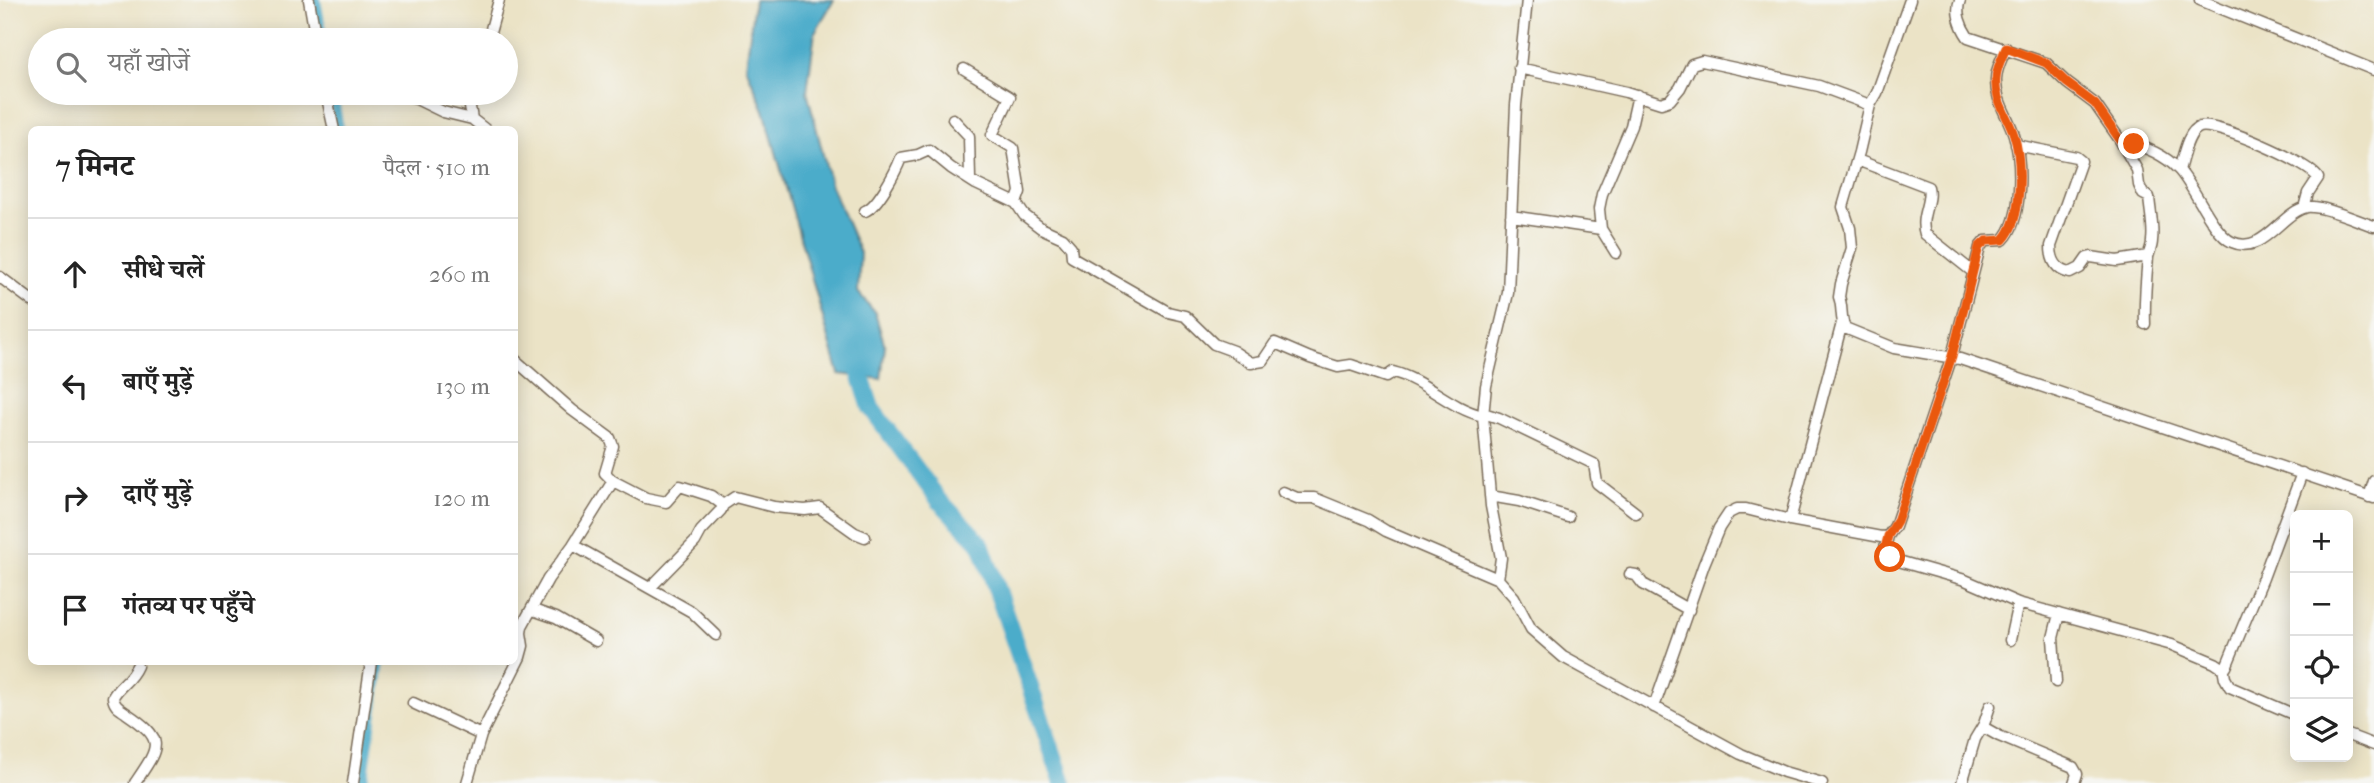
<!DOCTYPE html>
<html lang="hi">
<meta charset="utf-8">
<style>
body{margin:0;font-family:"IM FELL French Canon","Noto Serif Devanagari",serif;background:#f6f6f6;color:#222}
.controls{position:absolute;right:21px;bottom:21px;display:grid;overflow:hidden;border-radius:10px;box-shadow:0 4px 18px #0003}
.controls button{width:63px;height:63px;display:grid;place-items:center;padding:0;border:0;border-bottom:2px solid #e0e0e0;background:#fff;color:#222;font:35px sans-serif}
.stop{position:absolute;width:21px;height:21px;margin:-16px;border:5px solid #ea580c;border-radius:50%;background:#fff}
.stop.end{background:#ea580c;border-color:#fff;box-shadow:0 2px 7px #0008}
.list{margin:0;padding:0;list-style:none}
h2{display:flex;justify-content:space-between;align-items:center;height:91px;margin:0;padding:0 28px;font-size:30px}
h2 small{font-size:23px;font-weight:400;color:#767676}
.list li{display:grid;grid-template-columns:46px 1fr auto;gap:21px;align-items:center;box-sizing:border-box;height:112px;padding:0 28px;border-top:2px solid #e0e0e0}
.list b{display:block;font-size:26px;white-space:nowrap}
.list em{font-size:23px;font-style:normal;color:#767676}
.icon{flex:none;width:38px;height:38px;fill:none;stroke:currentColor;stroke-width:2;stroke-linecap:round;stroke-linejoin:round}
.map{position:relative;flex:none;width:2374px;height:783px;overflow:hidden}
.search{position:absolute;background:#fff;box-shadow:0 4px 18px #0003;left:28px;top:28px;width:490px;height:77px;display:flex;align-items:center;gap:18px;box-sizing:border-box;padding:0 24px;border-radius:38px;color:#767676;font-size:26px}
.panel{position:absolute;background:#fff;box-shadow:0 4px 18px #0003;left:28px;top:126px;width:490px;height:539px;border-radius:10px}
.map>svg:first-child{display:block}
.water{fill:#4bacca;stroke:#436b74;stroke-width:2}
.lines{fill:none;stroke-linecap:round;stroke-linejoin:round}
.canal{stroke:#4bacca;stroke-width:10}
.river{stroke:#4bacca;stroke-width:18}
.minor-casing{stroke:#796b59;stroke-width:13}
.minor{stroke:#fff;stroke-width:10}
.route{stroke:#ea580c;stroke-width:9}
</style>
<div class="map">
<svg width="2374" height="783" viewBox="0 0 2374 783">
<rect width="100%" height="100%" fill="#f6f6f2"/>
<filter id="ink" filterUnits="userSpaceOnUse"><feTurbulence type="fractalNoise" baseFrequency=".0143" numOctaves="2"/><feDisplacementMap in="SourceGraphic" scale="14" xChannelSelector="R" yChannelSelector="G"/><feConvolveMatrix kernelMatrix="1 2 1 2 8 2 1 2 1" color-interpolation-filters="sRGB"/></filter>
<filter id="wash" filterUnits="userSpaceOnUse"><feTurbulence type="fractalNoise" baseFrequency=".00686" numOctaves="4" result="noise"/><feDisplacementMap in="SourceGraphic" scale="28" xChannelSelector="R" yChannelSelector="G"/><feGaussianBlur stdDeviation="1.57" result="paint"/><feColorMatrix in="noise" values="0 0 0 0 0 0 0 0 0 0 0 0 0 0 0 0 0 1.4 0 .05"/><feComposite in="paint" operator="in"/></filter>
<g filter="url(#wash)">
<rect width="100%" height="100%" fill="#ebe3c6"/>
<path class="water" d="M754,0H834L815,32L807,91L831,186L860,253L858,292L875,313L885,346L881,379L839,374L764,110L746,67Z"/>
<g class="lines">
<path class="canal" d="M316,0L323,40
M333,93L339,130
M363,783L380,662"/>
<path class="river" d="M854,355L871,408L939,500L981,544L1063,783"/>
</g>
</g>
<g filter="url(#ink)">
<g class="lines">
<g class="minor-casing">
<path id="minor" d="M309,0L316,40
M1527,0L1516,105L1508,293L1486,386L1483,416L1491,506L1501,558L1498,579L1514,597L1531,629L1563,657L1741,754L1784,772L1822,783
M1910,0L1877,93L1870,105L1859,152L1843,207L1850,228L1852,248L1841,284L1839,297C1843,307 1840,319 1845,328L1894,348L1960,359L2374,498
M1960,0C1955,12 1961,27 1968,37L2046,63L2067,83L2095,104L2120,140L2137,170L2139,185L2143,194L2149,197C2150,211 2154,227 2152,241C2152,247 2149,252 2148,257C2146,279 2144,302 2145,324
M2200,0L2374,70
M488,40L499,0
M1519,68L1626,92L1661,103L1670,100L1680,88L1692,64L1702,61L1819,86L1870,105
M964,69L1010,97L992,135L1013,148L1020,192L1016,203
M326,93L334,130
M404,93L443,112L472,119L486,130
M472,119L470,107L473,93
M953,119L969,136L970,179
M2120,140C2140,145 2164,154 2178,169C2194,185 2213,234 2232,242C2263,256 2281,212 2307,207C2323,205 2358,221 2374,226
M2016,145L2076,157L2081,161L2051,246C2051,260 2056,270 2070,273L2080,268L2087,258L2091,257L2117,261L2148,256
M1857,160L1928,187C1932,202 1919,216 1925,234L1973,272
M2179,170C2183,158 2187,131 2200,127C2217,122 2310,163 2318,178L2308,193L2304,208
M865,211C878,206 896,171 901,158L918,155L929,150L951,168L976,184L1016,203L1024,215L1041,228L1063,238L1071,247L1072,257L1168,312L1185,316L1214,344L1233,351L1251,363L1263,361L1275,343L1310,358L1338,367L1351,365L1386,377L1393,372C1425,380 1449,408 1483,416
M1511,216L1601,229
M1616,253L1601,229L1599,209L1602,194L1631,126L1638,95
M0,277L32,301
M514,359L572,410L610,438L613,446L605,473L613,481L573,545L548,579L522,626L521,633L514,632
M1483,413L1499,418L1594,464L1597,483L1636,513
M613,481L646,498L666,502L680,486L711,496L723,505
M1283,492L1297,498H1314L1368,520L1386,531L1498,579
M1490,496L1519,501L1568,517
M2369,497L2374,481
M1790,520L1842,323
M1888,536L1885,548L1890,557L1895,560L1965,580L2018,603L2172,645L2215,663L2221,667H2226L2263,578L2302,473
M573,545L692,612L716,635
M1630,574L1636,575L1643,584L1689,610
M650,588L695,542L701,531L721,510L723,505L735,497L774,507L805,510L820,508L855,533L865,537
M533,610L556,618L596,641
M2010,640L2018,603
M2223,667L2225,678L2230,687L2295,715
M2056,682L2053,638L2059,614
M413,703L481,735
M1654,707L1704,564L1719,528L1729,513L1737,509H1746L1790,520L1881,537L1888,536L1895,526L1952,356L1980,247L1985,241L2003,240C2023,220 2022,162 2014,135C2008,116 1995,100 1996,79C1996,69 2002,58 2006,48
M1983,727L1999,736L2073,767L2077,774L2074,783
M2348,735L2374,745
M135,783C160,746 166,740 126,713C119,708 114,706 113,697C119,685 130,682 137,666
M353,783L371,662
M467,783L481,735L520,657L523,646L521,633
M1962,783L1975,739L1984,724L1990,706"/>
</g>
<use href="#minor" class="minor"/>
</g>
</g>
<g class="lines" filter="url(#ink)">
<path class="route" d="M1890,557L1885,548L1888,536L1897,521L1952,356L1979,247L1986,241L2003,240C2023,220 2022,161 2014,135C2008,116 1994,100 1996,79C1996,68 2002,58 2006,48L2046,63L2067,83L2095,104L2120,140L2134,144"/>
</g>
</svg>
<div class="controls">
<button>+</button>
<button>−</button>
<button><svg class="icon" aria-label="locate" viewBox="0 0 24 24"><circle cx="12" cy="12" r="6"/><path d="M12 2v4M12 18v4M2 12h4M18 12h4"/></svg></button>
<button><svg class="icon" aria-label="layers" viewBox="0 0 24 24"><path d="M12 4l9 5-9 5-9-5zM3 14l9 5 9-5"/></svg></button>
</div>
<div class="stop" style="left:1890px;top:557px"></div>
<div class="stop end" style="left:2134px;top:144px"></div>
<div class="search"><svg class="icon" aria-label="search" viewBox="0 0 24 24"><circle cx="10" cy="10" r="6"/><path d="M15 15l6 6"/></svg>यहाँ खोजें</div>
<section class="panel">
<h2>7 मिनट<small>पैदल · 510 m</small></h2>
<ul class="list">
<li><svg class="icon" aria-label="ahead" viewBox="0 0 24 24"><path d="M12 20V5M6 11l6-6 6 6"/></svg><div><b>सीधे चलें</b></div><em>260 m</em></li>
<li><svg class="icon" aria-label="left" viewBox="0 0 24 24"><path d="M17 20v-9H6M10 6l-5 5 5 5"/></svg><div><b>बाएँ मुड़ें</b></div><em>130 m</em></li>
<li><svg class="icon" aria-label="right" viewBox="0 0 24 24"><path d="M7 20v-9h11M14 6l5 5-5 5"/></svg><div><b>दाएँ मुड़ें</b></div><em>120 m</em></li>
<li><svg class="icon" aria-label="arrive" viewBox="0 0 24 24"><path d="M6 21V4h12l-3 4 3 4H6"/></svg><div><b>गंतव्य पर पहुँचे</b></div></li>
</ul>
</section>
</div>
